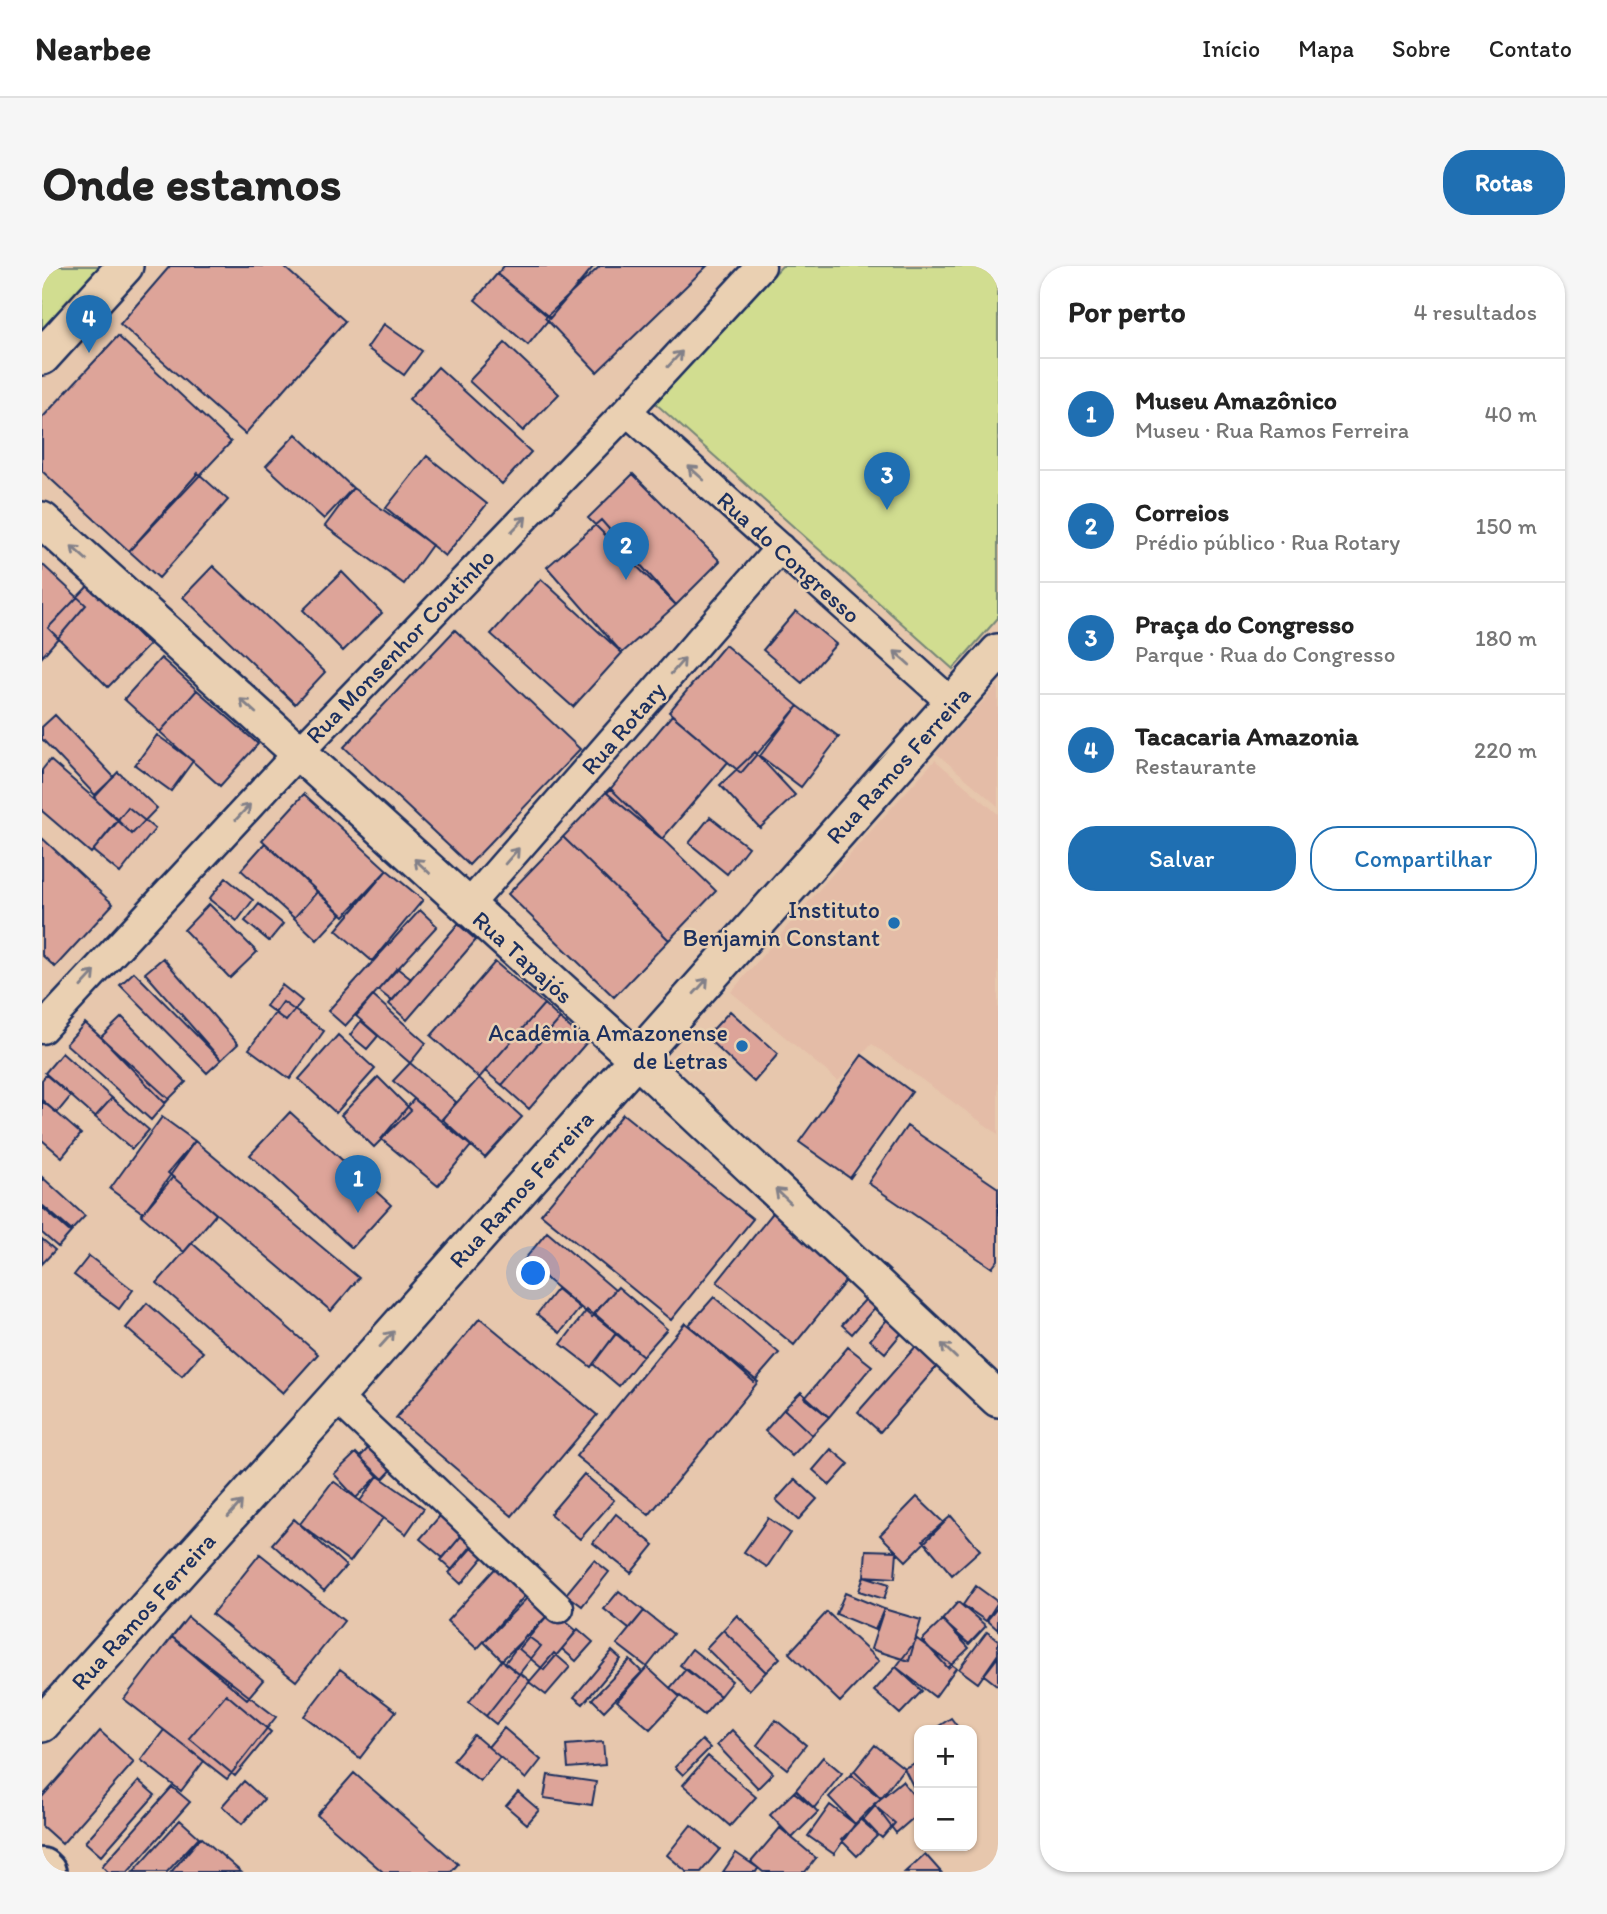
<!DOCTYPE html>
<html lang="pt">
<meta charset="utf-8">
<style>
body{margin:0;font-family:Itim,sans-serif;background:#f6f6f6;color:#222}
.controls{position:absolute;right:21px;bottom:21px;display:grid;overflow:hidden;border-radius:14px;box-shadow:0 2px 5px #0004}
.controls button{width:63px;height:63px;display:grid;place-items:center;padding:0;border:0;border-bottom:2px solid #e0e0e0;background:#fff;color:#222;font:35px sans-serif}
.you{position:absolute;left:492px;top:1008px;width:24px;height:24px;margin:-18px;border:5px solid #fff;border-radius:50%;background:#1a73e8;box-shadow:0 0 0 10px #1a73e833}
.badge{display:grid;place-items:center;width:46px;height:46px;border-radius:50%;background:#1f6fb2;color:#fff;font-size:23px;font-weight:700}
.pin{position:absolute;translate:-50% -58px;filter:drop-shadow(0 2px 4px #0008)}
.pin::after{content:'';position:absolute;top:37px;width:24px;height:21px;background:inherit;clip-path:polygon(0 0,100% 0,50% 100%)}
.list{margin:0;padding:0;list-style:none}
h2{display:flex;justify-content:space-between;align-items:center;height:91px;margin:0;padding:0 28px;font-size:30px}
h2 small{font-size:23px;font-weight:400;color:#767676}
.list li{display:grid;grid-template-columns:46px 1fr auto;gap:21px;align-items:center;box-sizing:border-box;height:112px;padding:0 28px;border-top:2px solid #e0e0e0}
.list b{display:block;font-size:26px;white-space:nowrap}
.list p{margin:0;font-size:23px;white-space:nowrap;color:#767676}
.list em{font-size:23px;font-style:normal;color:#767676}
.actions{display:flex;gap:14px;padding:21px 28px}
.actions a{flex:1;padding:16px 0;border:2px solid #1f6fb2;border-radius:28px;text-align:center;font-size:24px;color:#1f6fb2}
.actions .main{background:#1f6fb2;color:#fff}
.map{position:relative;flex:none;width:956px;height:1606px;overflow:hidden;border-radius:28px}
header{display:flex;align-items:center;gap:42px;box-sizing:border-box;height:98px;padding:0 35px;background:#fff;border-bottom:2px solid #e0e0e0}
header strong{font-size:33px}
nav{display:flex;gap:38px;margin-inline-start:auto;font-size:24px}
.intro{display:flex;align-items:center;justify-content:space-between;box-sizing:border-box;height:168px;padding:0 42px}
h1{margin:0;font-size:49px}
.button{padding:18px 32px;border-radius:28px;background:#1f6fb2;color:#fff;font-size:24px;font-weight:700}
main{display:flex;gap:42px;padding:0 42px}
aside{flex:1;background:#fff;border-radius:28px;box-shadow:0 2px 5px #0004}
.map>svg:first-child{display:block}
.built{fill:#e4bca7}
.green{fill:#d1dd90;stroke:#768677;stroke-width:2}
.building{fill:#dda499;stroke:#1b2f5e;stroke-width:2}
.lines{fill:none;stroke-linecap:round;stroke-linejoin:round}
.minor-casing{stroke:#1b2f5e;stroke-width:33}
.tertiary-casing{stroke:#1b2f5e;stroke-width:40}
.secondary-casing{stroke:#1b2f5e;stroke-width:44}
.minor{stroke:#ead0b2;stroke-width:28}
.tertiary{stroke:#ead0b2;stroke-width:35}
.secondary{stroke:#ead0b2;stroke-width:38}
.oneway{stroke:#828088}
.poi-dot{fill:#1f6fb2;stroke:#ead0b2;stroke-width:2.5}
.labels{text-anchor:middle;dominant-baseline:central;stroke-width:5;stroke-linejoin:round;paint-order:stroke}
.street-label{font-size:24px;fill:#1b2f5e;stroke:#ead0b2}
.poi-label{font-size:24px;fill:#1b2f5e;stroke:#ead0b2;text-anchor:end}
</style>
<header>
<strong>Nearbee</strong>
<nav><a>Início</a><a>Mapa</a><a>Sobre</a><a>Contato</a></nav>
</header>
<div class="intro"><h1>Onde estamos</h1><a class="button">Rotas</a></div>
<main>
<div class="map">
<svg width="956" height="1606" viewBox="0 0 956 1606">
<rect width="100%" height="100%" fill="#e7c7ad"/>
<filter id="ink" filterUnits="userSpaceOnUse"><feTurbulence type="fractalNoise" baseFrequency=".0143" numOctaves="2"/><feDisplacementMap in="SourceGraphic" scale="14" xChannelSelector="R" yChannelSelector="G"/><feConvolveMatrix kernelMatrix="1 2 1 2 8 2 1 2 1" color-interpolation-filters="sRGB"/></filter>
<g filter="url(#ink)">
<path class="built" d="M956,419V540L894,487Z
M893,494L956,548V868L830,778L796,815L689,726L807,589Z"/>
<path class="green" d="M0,0H74L0,85Z
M740,0H956V352L911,403L613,137Z"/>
<path class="building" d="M128,0H241L303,55L203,168L78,58Z
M462,0H552L508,52L455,8Z
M558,0H665L555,106L503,52Z
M455,8L508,52L486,79L433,34Z
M342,58L380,85L362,109L325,82Z
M76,70L189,176L87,285L0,205V152Z
M463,77L517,128L481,165L427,115Z
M396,101L489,186L460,218L367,133Z
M254,168L311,222L282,253L224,200Z
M385,190L445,238L403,290L344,242Z
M156,207L186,234L117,312L87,285Z
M591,208L678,295L634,339L546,252Z
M311,222L390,279L362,318L283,260Z
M559,254L634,339L580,387L505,301Z
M0,298L44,339L0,391Z
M171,300L283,406L253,438L141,331Z
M300,306L340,347L301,385L261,344Z
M499,313L580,387L531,441L449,368Z
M47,319L107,379L66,421L6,362Z
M754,345L794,378L760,417L721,384Z
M413,364L538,483L427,599L302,481Z
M683,379L756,440L699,507L627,446Z
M119,392L155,424L118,466L82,433Z
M155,424L216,478L178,520L118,466Z
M756,440L797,471L759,521L718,490Z
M13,449L72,511L53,529L0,473V461Z
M630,449L686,496L620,573L565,527Z
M115,469L151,495L129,525L93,499Z
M713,486L753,529L718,562L678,519Z
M8,494L77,554L49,587L0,545V504Z
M76,506L115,542L90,568L52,532Z
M568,522L674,625L627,674L521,571Z
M262,528L345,604L302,650L220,574Z
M86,541L113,563L78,607L51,585Z
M668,551L706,581L685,608L647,577Z
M521,571L627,674L572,731L466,628Z
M0,572L71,638L13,701L0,689Z
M223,577L275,626L252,652L199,604Z
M345,604L381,634L330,695L294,664Z
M184,612L211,634L195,655L167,633Z
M275,626L299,648L275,674L252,652Z
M167,638L215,686L188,712L142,664Z
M217,638L241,658L227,675L203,655Z
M378,644L395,660L303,760L286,745Z
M416,658L434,674L365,754L347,738Z
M121,692L196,778L179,794L103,707Z
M453,696L502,738L437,812L389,770Z
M355,702L369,713L350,735L336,724Z
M92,706L179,794L165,807L78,719Z
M240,719L260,735L244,755L224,740Z
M331,730L384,777L368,797L314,750Z
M241,736L282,765L248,813L207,783Z
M502,738L518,753L460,819L443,805Z
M688,745L736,788L712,816L664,771Z
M80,751L144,816L123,837L59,771Z
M518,753L545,776L487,843L460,819Z
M319,755L336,770L325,783L308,769Z
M43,757L127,833L109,854L24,778Z
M296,769L333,803L294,847L257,813Z
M20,787L70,832L53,851L3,807Z
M820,789L870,826L808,912L757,876Z
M368,797L414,836L399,855L351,815Z
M4,809L29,830L15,847L0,835V814Z
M336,811L369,844L332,881L299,849Z
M437,812L480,851L443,892L400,853Z
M70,832L107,864L90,883L53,851Z
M372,833L429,880L396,920L339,873Z
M0,834L39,868L20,891L0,874Z
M248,846L349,939L310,982L208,889Z
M581,848L711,953L629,1054L499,948Z
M120,851L153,875L101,947L68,923Z
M865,860L956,922V994L950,1002L826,917Z
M153,875L317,1012L289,1045L126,907Z
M0,911L43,950L28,966L0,941Z
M131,911L174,948L142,986L99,949Z
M0,939L30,965L16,981L0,967Z
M734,943L811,1006L752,1079L675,1016Z
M505,966L573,1024L550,1051L482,994Z
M0,973L13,984L0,998Z
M150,977L276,1088L241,1127L115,1017Z
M47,990L91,1024L77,1043L32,1009Z
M576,1021L625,1063L601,1090L552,1047Z
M515,1023L538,1042L518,1067L495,1048Z
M833,1023L842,1031L810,1068L800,1059Z
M672,1031L737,1087L712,1116L647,1059Z
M105,1037L161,1086L140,1110L84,1062Z
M545,1044L574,1067L549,1101L519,1078Z
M848,1050L863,1063L843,1087L828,1074Z
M438,1052L555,1149L470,1250L354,1152Z
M643,1057L716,1116L607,1249L534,1190Z
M574,1068L601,1090L577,1120L551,1098Z
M875,1079L897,1098L838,1166L816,1146Z
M806,1081L830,1100L787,1151L763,1132Z
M759,1126L787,1151L770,1169L742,1143Z
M742,1143L770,1169L750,1190L723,1165Z
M333,1175L357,1196L341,1213L318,1191Z
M789,1183L807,1198L788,1219L771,1204Z
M314,1187L336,1210L314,1232L292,1208Z
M542,1208L572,1234L538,1273L508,1248Z
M336,1210L382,1242L364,1268L318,1235Z
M753,1213L775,1233L756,1254L734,1234Z
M291,1215L341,1252L308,1296L258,1258Z
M875,1231L902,1257L864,1295L838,1269Z
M403,1244L425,1263L401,1292L378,1273Z
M574,1248L612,1279L589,1307L551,1277Z
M909,1250L938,1284L910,1309L881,1274Z
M726,1252L748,1267L725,1301L702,1286Z
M252,1253L304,1300L282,1325L230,1278Z
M426,1262L438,1272L410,1304L399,1294Z
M437,1271L450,1281L419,1318L407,1307Z
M824,1284L855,1285L853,1312L822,1310Z
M218,1288L302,1355L254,1415L170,1348Z
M552,1294L567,1306L540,1340L524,1328Z
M460,1295L490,1322L435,1383L405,1355Z
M822,1310L847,1318L842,1333L817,1325Z
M934,1320L956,1336L944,1355L921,1339Z
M577,1325L602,1345L587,1363L562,1343Z
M491,1326L510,1345L460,1394L442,1376Z
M803,1327L842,1343L833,1364L794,1348Z
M916,1336L944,1360L927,1378L900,1354Z
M956,1341V1364L945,1354Z
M842,1343L879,1354L867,1395L829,1383Z
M510,1344L535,1365L502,1404L477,1383Z
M602,1345L631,1368L605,1401L575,1378Z
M785,1346L837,1395L798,1436L747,1387Z
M695,1349L738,1392L724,1406L681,1364Z
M146,1351L221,1414L205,1433L130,1371Z
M901,1354L927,1382L906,1402L880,1374Z
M536,1363L551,1376L534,1395L520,1383Z
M681,1364L724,1406L707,1424L664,1382Z
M945,1366L956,1374V1388L936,1417L917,1403Z
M484,1369L499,1380L477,1408L463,1397Z
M130,1371L234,1451L185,1513L82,1433Z
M875,1373L914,1402L893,1431L854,1401Z
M650,1383L690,1415L678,1430L638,1399Z
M570,1385L579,1393L541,1438L532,1431Z
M512,1387L528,1401L504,1429L487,1416Z
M956,1391V1420L942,1409Z
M460,1394L477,1408L444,1450L427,1436Z
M588,1394L600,1406L562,1445L550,1433Z
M605,1401L638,1431L608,1463L575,1435Z
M854,1401L880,1425L858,1448L832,1425Z
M298,1403L354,1445L318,1492L262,1450Z
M644,1403L678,1430L662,1449L628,1422Z
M478,1407L488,1415L454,1458L444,1450Z
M184,1428L229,1466L193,1510L147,1472Z
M909,1452L918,1464H891Z
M734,1454L764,1479L745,1503L715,1479Z
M462,1462L499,1494L484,1513L446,1481Z
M122,1464L162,1495L139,1525L99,1494Z
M690,1464L731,1507L716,1522L675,1479Z
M58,1465L92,1496L20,1578L0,1560V1531Z
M432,1469L458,1491L438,1515L411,1494Z
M660,1474L668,1482L641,1509L633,1501Z
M561,1476L563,1499L526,1502L524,1479Z
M833,1479L862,1502L839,1532L809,1509Z
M666,1490L714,1531L688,1560L641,1519Z
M781,1491L800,1507L772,1542L752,1526Z
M875,1496L877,1500V1532L862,1502Z
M812,1505L839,1532L813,1558L787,1531Z
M312,1507L416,1598L409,1606H341L275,1549Z
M506,1509L554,1516L550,1539L502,1532Z
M97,1515L113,1529L59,1590L43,1576Z
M202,1515L222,1533L200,1558L180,1540Z
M860,1515L877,1536V1547L854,1567L832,1538Z
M130,1521L148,1536L86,1606H66L60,1600Z
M754,1524L776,1546L750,1572L728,1549Z
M476,1526L497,1544L485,1558L464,1540Z
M788,1539L813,1558L792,1588L766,1570Z
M833,1540L853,1557L840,1572L820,1555Z
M820,1552L836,1569L815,1590L799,1574Z
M138,1554L157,1571L125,1606H91Z
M649,1559L678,1583L659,1606H645L625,1589Z
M738,1562L774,1592L763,1606H721L709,1596Z
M159,1571L199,1606H129Z
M694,1587L716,1602L714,1606H681Z
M883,1588L899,1606H863Z"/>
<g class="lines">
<g class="minor-casing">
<path id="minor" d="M585,145L910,437
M425,641L738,282
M0,763L257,486L585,145L719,0
M294,1131L517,1342"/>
</g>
<g class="tertiary-casing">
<path id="tertiary" d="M0,91L83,0
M0,254L595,793L956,1133
M0,1458L294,1131L956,386"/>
</g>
<g class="secondary-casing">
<path id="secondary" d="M0,1602L4,1606"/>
</g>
<use href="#minor" class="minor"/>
<use href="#tertiary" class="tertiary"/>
<use href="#secondary" class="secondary"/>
</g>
<defs><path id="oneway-shaft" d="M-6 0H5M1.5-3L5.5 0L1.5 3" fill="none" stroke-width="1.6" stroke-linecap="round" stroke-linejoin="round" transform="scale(1.75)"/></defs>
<g class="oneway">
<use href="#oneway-shaft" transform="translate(633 93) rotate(-47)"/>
<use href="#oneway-shaft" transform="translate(654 207) rotate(-138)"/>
<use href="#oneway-shaft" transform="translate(477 258) rotate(-46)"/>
<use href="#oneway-shaft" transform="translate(37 287) rotate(-138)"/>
<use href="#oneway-shaft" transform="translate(860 392) rotate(-138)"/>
<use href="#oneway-shaft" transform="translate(636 400) rotate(-49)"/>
<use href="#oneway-shaft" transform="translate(206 440) rotate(-138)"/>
<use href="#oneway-shaft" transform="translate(201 546) rotate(-47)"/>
<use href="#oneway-shaft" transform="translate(470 590) rotate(-49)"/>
<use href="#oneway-shaft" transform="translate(380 600) rotate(-137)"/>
<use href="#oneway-shaft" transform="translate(46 713) rotate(-47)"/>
<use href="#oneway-shaft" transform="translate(659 720) rotate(-48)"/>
<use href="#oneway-shaft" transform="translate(741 930) rotate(-137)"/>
<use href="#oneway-shaft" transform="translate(345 1073) rotate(-48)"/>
<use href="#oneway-shaft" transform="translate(907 1085) rotate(-136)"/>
<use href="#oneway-shaft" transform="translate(193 1243) rotate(-48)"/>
</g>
</g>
<g class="poi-dot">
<circle cx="852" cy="657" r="7"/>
<circle cx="700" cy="780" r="7"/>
</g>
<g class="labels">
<g class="street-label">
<text transform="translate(747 291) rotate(42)">Rua do Congresso</text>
<text transform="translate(358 380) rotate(-46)">Rua Monsenhor Coutinho</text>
<text transform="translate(581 462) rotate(-49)">Rua Rotary</text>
<text transform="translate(856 499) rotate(-48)">Rua Ramos Ferreira</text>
<text transform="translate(481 691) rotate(42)">Rua Tapajós</text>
<text transform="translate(479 923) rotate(-48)">Rua Ramos Ferreira</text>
<text transform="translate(101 1345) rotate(-48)">Rua Ramos Ferreira</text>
</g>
<g class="poi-label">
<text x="838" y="643">Instituto<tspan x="838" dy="28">Benjamin Constant</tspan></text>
<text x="686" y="766">Acadêmia Amazonense<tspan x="686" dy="28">de Letras</tspan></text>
</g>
</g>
</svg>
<div class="controls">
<button>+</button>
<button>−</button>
</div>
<div class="you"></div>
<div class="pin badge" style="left:316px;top:947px">1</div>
<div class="pin badge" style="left:584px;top:314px">2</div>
<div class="pin badge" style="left:845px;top:244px">3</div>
<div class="pin badge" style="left:47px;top:87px">4</div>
</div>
<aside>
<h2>Por perto<small>4 resultados</small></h2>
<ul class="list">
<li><span class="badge">1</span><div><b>Museu Amazônico</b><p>Museu · Rua Ramos Ferreira</p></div><em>40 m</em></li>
<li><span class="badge">2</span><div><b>Correios</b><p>Prédio público · Rua Rotary</p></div><em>150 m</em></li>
<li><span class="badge">3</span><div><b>Praça do Congresso</b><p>Parque · Rua do Congresso</p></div><em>180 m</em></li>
<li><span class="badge">4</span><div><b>Tacacaria Amazonia</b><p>Restaurante</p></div><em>220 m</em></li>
</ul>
<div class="actions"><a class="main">Salvar</a><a>Compartilhar</a></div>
</aside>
</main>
